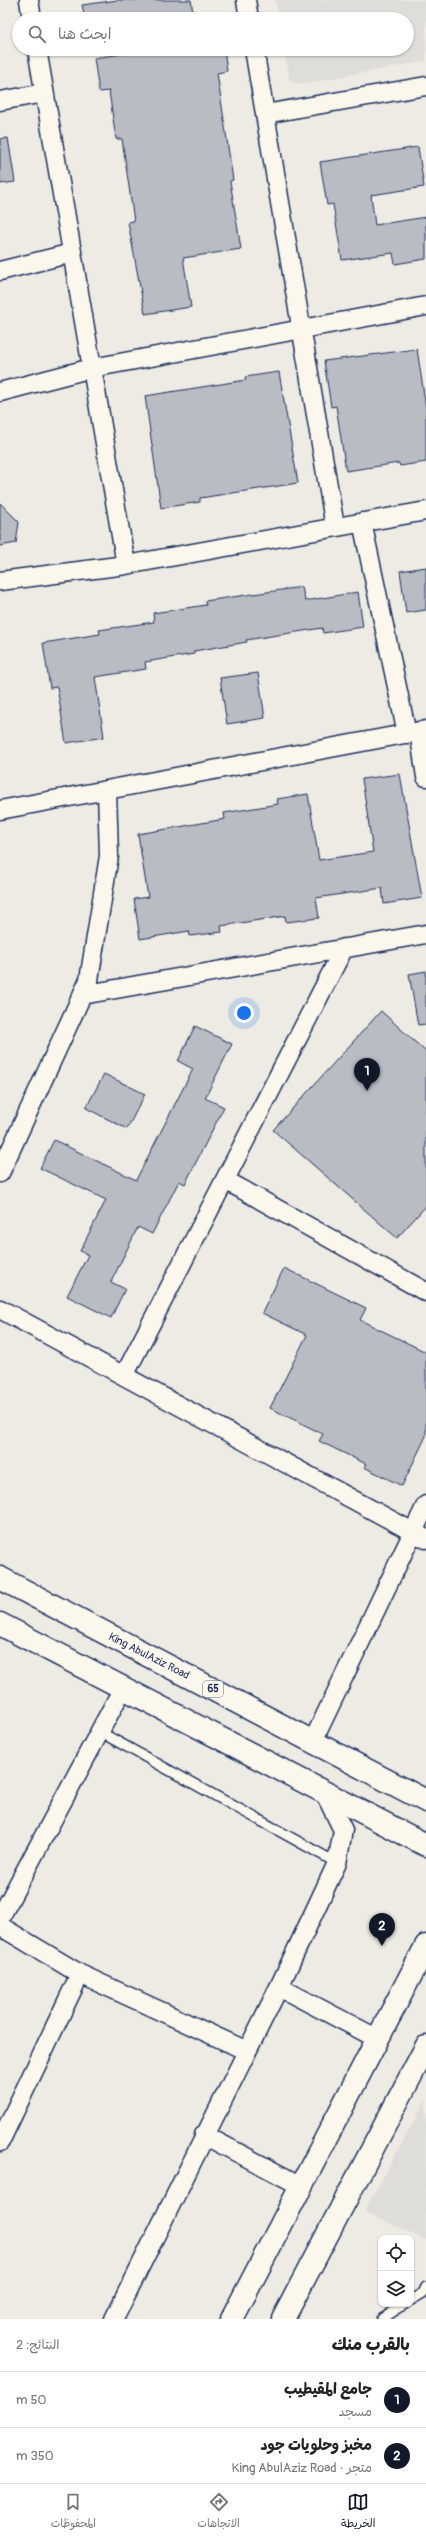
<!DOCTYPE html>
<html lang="ar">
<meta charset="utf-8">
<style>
body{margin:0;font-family:Pangolin,"Playpen Sans Arabic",sans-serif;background:#f6f6f6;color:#222;direction:rtl}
.controls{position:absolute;right:12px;bottom:12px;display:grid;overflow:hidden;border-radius:8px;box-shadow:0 1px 3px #0004}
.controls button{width:36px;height:36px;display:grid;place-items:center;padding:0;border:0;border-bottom:1px solid #e0e0e0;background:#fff;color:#222;font:20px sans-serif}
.you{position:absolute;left:244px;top:1013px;width:14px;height:14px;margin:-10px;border:3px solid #fff;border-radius:50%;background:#1a73e8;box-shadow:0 0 0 6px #1a73e833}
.badge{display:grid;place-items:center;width:26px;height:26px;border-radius:50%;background:#111827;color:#fff;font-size:13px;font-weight:700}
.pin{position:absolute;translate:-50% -33px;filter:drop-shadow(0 1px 2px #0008)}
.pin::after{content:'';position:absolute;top:21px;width:14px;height:12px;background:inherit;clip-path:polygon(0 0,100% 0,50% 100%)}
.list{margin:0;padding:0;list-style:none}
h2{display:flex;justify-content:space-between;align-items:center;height:52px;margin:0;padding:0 16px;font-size:17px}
h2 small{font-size:13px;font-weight:400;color:#767676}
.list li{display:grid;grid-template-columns:26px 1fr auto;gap:12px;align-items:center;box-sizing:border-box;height:56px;padding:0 16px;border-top:1px solid #e0e0e0}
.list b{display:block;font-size:15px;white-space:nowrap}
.list p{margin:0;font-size:13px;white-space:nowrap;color:#767676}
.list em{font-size:13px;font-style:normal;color:#767676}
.icon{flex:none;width:22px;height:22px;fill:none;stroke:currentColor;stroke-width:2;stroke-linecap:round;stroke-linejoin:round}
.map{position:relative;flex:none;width:426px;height:2319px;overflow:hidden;direction:ltr}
.search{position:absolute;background:#fff;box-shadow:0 1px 3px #0004;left:12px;right:12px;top:12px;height:44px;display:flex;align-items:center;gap:10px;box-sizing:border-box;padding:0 14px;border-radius:22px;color:#767676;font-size:15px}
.sheet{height:164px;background:#fff}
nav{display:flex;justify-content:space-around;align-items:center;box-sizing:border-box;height:56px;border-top:1px solid #e0e0e0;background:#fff;font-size:11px;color:#767676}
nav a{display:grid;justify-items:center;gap:2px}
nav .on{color:#111827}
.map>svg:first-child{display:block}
.built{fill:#deddda}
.building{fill:#b9bcc3;stroke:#1b2f5e}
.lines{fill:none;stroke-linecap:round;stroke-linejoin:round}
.service-casing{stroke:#1b2f5e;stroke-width:12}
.minor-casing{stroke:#1b2f5e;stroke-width:21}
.tertiary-casing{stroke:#1b2f5e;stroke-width:25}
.trunk-casing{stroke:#1b2f5e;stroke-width:25}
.service{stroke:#fbf7ec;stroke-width:9}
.minor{stroke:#fbf7ec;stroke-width:18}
.tertiary{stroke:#fbf7ec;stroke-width:22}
.trunk{stroke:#fbf7ec;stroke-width:22}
.labels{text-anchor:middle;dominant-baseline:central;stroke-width:4;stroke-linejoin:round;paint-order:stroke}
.shield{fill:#fbf7ec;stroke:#5e6b89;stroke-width:1}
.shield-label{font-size:10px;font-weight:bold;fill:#1b2f5e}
.street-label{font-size:11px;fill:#1b2f5e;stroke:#fbf7ec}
</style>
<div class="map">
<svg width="426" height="2319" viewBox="0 0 426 2319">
<rect width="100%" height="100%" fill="#eeebe4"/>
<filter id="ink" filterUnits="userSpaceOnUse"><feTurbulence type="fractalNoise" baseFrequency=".025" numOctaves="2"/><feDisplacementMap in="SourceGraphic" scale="8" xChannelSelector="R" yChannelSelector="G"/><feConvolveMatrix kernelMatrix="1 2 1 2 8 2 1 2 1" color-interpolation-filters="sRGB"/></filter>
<g filter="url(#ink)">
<path class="built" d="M275,0H426V61L301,84L290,81L284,49H407V19H279Z
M426,2099V2240L364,2212Z"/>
<path class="building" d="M118,0H191L194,19H85L82,5Z
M154,49H224L227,71L217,73L233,180L230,181L241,249L183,258L191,307L145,314L128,222L134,221L122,139H116L109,91L99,92L94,58Z
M8,138L15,182L0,184V139Z
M418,147L424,187L371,195L375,225L426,217V259L395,264L393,253L342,260L333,204L327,205L320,162Z
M417,349L426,408V462L400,466L399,463L346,471L336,406L331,407L324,361Z
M279,372L298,483L200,498V502L161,508L145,396L246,380L245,377Z
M0,503L19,522L16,543L0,546Z
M426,567V610L406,613L400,571Z
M302,587L305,601L358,592L363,627L323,633L322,628L246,640L247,642L194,651V654L145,662L146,669L95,677L104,737L66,743L57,687L50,688L43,643L100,634L99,630L154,622L153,613L206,605L205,601Z
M258,673L265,718L227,724L220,678Z
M400,774L422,898L384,904L382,888L316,898L319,918L286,922L285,916L221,926L222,932L190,936L189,931L140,939L134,899L148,897L138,834L225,819L224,813L278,804L277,799L308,794L319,860L373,852L362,779Z
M426,971V1024L418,1025L409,974Z
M381,1011L426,1052V1206L397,1238L273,1130Z
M195,1026L232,1044L205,1098L224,1107L185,1184L179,1181L152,1234L138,1227L111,1282L125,1289L111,1318L67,1296L88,1255L80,1251L106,1200L40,1168L54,1140L136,1180L193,1069L178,1061Z
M104,1074L145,1094L127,1129L86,1108Z
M284,1268L366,1308L360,1320L426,1352V1436L402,1486L364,1467L366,1464L319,1441L323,1434L270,1408L307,1335L262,1313Z"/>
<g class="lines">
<g class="service-casing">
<path id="service" d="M100,1732L337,1863
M411,2300L423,2293L426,2287
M382,2319L405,2304"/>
</g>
<g class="minor-casing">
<path id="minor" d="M29,0L32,19
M246,0L249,19
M37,49L126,565
M254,49L335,527
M0,101L44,93
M265,114L426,86
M0,271L72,253
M0,392L92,368L426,306
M362,522L407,734
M0,581L126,565L426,511
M419,731L426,777
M0,810L426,730
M82,995L426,934
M0,1173L89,980L109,856L107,790
M225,1180L426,1292
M0,1309L426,1539
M124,1376L344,948
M313,1741L426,1505
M0,1918L123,1688
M0,1926L80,1974L0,2142
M80,1974L247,2051
M279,1987L378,2039
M204,2135L301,2186
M114,2319L279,1987L337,1863L343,1830L324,1792"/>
</g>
<g class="tertiary-casing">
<path id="tertiary" d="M232,2319L426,1946
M283,2319L426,2047"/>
</g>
<g class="trunk-casing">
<path id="trunk" d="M0,1578L426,1801
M0,1624L426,1845"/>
</g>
<use href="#service" class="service"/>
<use href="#minor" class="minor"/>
<use href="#tertiary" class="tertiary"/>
<use href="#trunk" class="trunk"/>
</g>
</g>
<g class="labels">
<rect class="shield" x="203" y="1681" width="20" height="16" rx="3"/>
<g class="shield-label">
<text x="213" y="1689">65</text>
</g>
<g class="street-label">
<text transform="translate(149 1656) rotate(27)">King AbulAziz Road</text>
</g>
</g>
</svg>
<div class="controls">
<button><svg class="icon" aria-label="locate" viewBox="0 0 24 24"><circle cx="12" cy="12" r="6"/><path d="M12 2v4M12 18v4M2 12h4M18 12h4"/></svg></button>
<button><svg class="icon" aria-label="layers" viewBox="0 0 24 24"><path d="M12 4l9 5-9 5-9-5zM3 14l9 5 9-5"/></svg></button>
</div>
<div class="you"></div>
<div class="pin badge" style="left:367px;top:1091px">1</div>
<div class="pin badge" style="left:382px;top:1946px">2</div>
<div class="search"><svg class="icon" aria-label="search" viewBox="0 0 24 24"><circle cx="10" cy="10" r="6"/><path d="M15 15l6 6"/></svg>ابحث هنا</div>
</div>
<section class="sheet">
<h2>بالقرب منك<small>النتائج: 2</small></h2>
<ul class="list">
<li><span class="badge">1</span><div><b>جامع المقيطيب</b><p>مسجد</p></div><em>50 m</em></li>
<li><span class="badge">2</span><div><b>مخبز وحلويات جود</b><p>متجر · King AbulAziz Road</p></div><em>350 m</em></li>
</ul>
</section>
<nav>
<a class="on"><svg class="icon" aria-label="map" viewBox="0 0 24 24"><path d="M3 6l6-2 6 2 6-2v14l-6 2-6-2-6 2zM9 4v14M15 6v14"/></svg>الخريطة</a>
<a><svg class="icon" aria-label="directions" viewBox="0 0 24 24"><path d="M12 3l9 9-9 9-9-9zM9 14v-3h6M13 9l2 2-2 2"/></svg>الاتجاهات</a>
<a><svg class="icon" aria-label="saved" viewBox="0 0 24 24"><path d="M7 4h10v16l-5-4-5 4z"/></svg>المحفوظات</a>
</nav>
